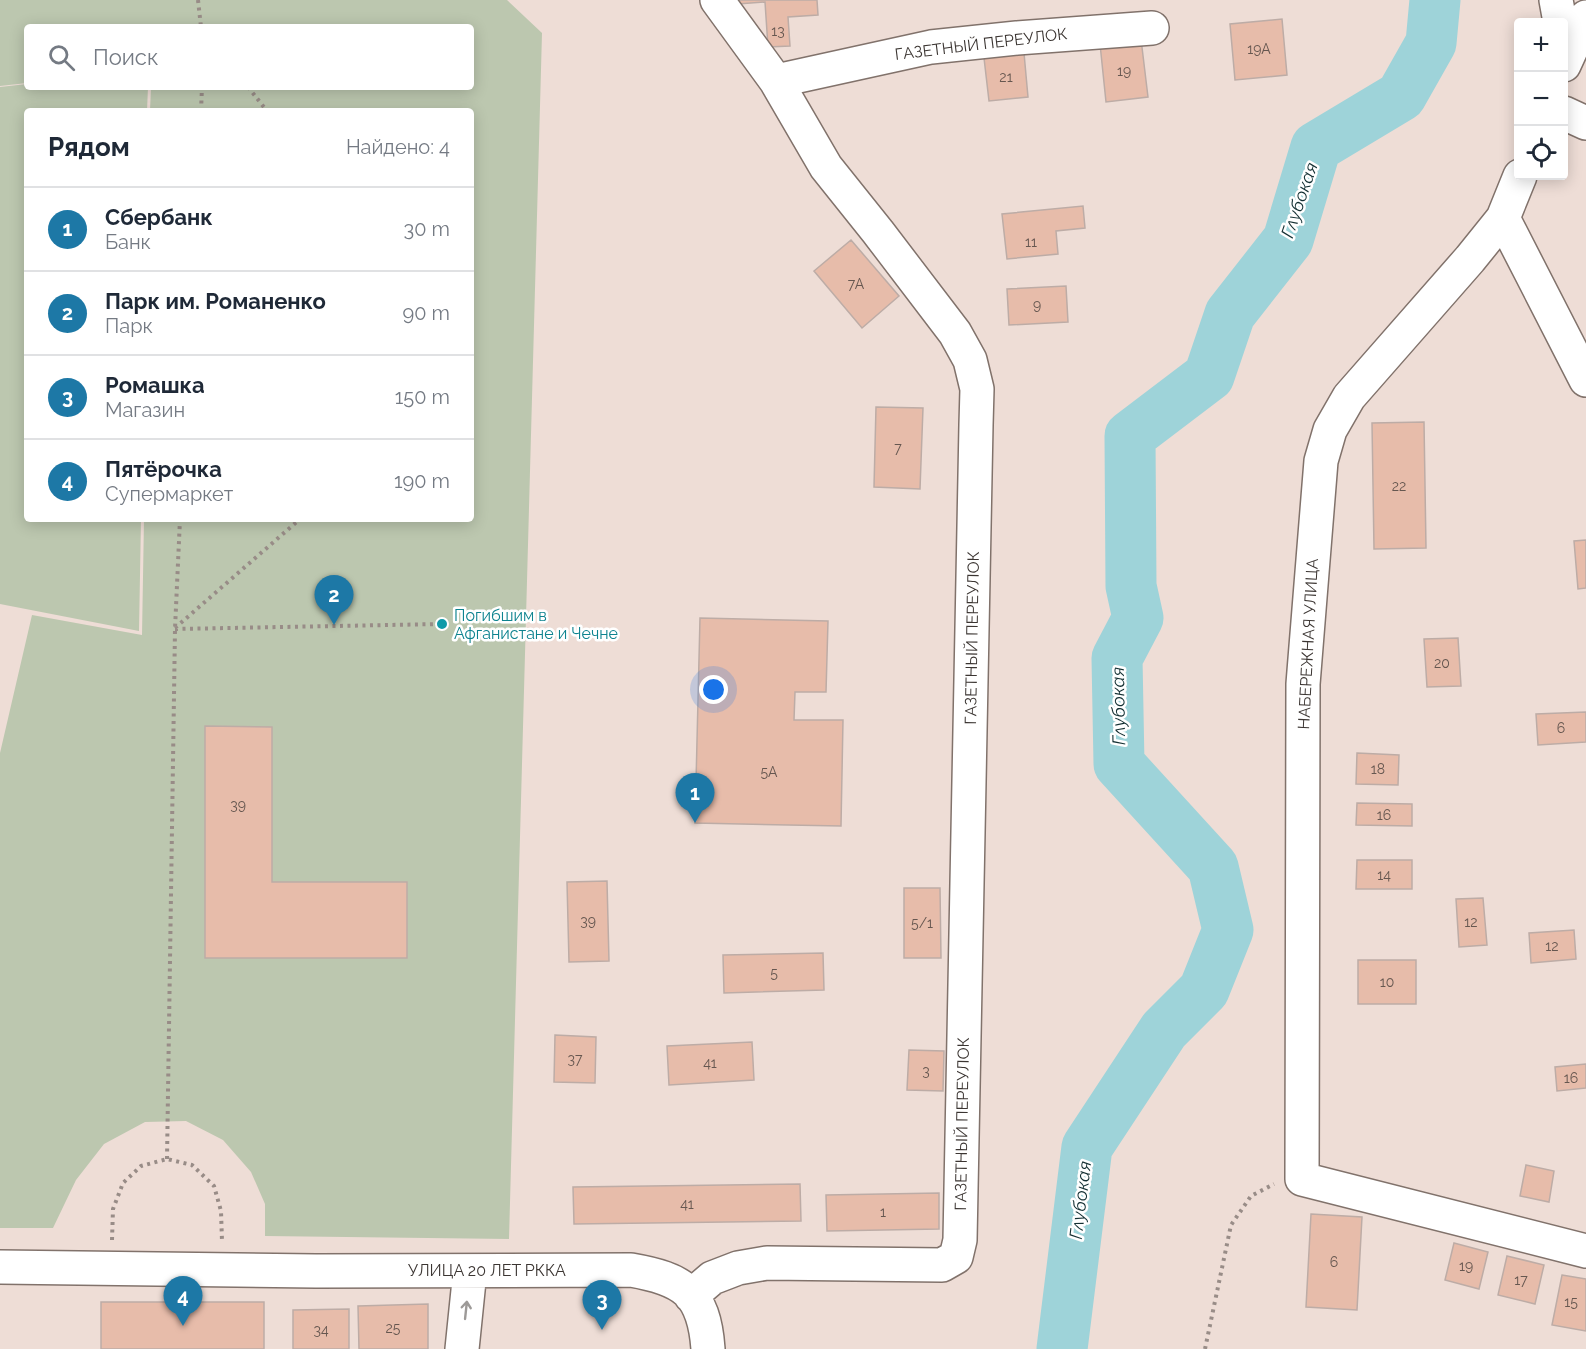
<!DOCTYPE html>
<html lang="ru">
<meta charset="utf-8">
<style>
body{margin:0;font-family:Raleway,sans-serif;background:#f6f6f7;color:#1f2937}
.controls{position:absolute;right:18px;top:18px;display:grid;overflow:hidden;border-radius:6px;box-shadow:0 3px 15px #0003}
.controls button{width:54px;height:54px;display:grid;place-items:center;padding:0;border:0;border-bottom:2px solid #e0e1e3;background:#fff;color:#1f2937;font:30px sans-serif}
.you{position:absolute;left:714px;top:690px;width:21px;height:21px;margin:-15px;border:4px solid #fff;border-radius:50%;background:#1a73e8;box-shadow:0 0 0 9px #1a73e833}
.badge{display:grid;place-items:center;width:39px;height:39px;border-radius:50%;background:#1d78a6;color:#fff;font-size:20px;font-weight:700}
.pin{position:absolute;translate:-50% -50px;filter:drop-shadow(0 2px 3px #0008)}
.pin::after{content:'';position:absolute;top:32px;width:21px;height:18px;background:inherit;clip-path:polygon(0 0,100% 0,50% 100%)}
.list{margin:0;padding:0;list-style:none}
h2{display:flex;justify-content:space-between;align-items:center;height:78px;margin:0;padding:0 24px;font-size:26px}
h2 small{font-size:20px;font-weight:400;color:#747a83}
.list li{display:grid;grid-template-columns:39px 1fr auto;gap:18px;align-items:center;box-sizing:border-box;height:84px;padding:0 24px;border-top:2px solid #e0e1e3}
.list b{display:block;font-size:22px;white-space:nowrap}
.list p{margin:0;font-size:20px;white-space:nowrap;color:#747a83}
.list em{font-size:20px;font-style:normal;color:#747a83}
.icon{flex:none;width:33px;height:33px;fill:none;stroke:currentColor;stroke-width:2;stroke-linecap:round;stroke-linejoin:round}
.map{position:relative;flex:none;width:1586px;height:1349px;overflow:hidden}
.search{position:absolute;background:#fff;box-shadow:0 3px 15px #0003;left:24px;top:24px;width:450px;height:66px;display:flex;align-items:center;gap:15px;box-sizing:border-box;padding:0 21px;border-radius:6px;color:#747a83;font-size:22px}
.panel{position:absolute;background:#fff;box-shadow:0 3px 15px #0003;left:24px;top:108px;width:450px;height:414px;border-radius:6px}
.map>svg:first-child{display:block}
.green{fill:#bcc7af}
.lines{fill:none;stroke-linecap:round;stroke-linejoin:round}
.river{stroke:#9ed3d9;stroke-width:51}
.building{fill:#e7bcaa;stroke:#bdaca6;stroke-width:1.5}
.minor-casing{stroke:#81726b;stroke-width:36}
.path{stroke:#988c87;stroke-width:4;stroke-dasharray:3 4.5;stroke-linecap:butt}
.minor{stroke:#fff;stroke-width:33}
.oneway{stroke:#9d9a98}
.culture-dot{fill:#0f9aa8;stroke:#fff;stroke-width:2}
.labels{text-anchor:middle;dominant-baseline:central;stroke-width:5;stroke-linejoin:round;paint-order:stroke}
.number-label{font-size:14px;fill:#665750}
.street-label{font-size:16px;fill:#3b3532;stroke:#fff}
.culture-label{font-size:16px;fill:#0d838f;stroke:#fff;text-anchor:start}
.water-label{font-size:18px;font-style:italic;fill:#132f32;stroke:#fff}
</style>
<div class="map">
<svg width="1586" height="1349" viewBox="0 0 1586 1349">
<rect width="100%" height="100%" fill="#eeddd6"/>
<path class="green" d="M0,0H507L542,33L509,1239L265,1236V1204L251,1172L223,1140L186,1121L145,1122L104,1144L76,1180L53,1228H0V753L32,615L142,635L144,519H471V111H150L151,87H471V27H27V83L0,86Z
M27,84V87H148L147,111H27V519H141L139,631L0,604V87Z"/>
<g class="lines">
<path class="river" d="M1062,1349L1087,1147L1164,1030L1204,990L1228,930L1213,867L1119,764L1117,658L1138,618L1131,586L1130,436L1209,376L1230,314L1288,240L1316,147L1401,96L1431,43L1435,0"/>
</g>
<path class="building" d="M738,0H817L818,15L788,17L790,46L768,47L765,2L738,4Z
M1282,19L1287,75L1235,80L1230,24Z
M1141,39L1148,97L1106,102L1100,44Z
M1024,53L1028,97L989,101L984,58Z
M1083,206L1085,228L1056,231L1058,254L1007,259L1002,214Z
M851,240L899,296L862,328L814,271Z
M1066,286L1068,322L1009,325L1007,289Z
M876,407L923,408L920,489L874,487Z
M1424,422L1426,548L1374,549L1372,423Z
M1586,540V588L1578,589L1574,541Z
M700,618L828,621L826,692H795L794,720H843L841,826L695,823Z
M1458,638L1461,686L1427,687L1424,639Z
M1586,712V742L1538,745L1536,714Z
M205,726L272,727V882H407V958H205Z
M1357,753L1399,755L1398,785L1356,784Z
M1357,803L1412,804V826L1356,825Z
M1357,860H1412V889H1356Z
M607,881L609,961L569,962L567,882Z
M904,888H940L941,958H904Z
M1483,898L1487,945L1459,947L1456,899Z
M1574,930L1576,959L1531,963L1529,933Z
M823,953L824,990L724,993L723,955Z
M1358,960H1416V1004H1358Z
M555,1035L596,1037L595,1083L554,1082Z
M752,1042L754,1080L669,1085L667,1046Z
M909,1050L944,1051L943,1091L907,1090Z
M1586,1064V1088L1557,1091L1555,1067Z
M1526,1165L1554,1171L1549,1202L1520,1196Z
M800,1184L801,1221L574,1224L573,1187Z
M939,1193V1229L827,1231L826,1195Z
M1311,1214L1362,1217L1357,1310L1306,1307Z
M1454,1243L1488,1252L1479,1289L1445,1280Z
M1507,1256L1544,1265L1535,1304L1498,1295Z
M1562,1275L1586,1279V1331L1552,1325Z
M101,1302H264V1349H101Z
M428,1304V1349H359L358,1306Z
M349,1309V1349H293V1310Z"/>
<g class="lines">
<g class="minor-casing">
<path id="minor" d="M1556,0L1560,22
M1564,65L1586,17
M776,81L931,47L1017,38L1152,28
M1564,113L1586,123
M1520,176L1503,218L1470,259L1349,397L1330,430L1321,461L1303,684L1302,1179L1586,1251
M1503,218L1586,380
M0,1267L316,1271L631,1270C683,1279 704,1292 708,1349
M691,1296L712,1278L738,1268L767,1263L942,1265L956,1257L960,1240L976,425L977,389L970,360L955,333L878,232L826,167L776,81L717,0
M462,1349L470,1271"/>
</g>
<path class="path" d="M198,0L201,27
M248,87L267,111
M201,111L202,87
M175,628L300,519
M175,629L442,624
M167,1159L175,629L180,519
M112,1240L113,1209L123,1183L141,1166L167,1159L192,1165L214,1186L221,1211L222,1241
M1205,1349L1231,1225L1251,1196L1274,1184"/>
<use href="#minor" class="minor"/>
</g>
<defs><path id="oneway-shaft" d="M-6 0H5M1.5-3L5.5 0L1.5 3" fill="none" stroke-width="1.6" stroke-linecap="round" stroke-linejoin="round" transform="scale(1.5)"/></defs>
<use class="oneway" href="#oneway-shaft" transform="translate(466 1310) rotate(-84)"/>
<circle class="culture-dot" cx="442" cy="624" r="6"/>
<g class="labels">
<g class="number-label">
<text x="778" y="31">13</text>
<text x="1259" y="49">19А</text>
<text x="1124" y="71">19</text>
<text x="1006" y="77">21</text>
<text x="1031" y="242">11</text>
<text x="856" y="284">7А</text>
<text x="1037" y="305">9</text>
<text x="898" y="448">7</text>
<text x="1399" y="486">22</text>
<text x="1442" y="663">20</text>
<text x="1561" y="728">6</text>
<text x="1378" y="769">18</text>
<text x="769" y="772">5А</text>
<text x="238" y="805">39</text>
<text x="1384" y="815">16</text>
<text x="1384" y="875">14</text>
<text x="588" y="921">39</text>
<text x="1471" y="922">12</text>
<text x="922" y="923">5/1</text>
<text x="1552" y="946">12</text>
<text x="774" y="973">5</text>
<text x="1387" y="982">10</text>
<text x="575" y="1059">37</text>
<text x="710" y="1063">41</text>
<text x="926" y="1071">3</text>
<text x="1571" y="1078">16</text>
<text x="687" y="1204">41</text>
<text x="883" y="1212">1</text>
<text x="1334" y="1262">6</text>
<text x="1466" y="1266">19</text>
<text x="1521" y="1280">17</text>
<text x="1571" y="1302">15</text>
<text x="393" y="1328">25</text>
<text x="321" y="1330">34</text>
</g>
<g class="street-label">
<text transform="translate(981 44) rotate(-7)">ГАЗЕТНЫЙ ПЕРЕУЛОК</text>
<text transform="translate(972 638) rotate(-89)">ГАЗЕТНЫЙ ПЕРЕУЛОК</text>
<text transform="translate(1308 644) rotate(-87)">НАБЕРЕЖНАЯ УЛИЦА</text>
<text transform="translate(962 1124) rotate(-89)">ГАЗЕТНЫЙ ПЕРЕУЛОК</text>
<text x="487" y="1270">УЛИЦА 20 ЛЕТ РККА</text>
</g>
<g class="culture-label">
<text x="454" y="615">Погибшим в<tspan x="454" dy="18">Афганистане и Чечне</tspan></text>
</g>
<g class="water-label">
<text transform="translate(1299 200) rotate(-71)">Глубокая</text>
<text transform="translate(1118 706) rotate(-91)">Глубокая</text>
<text transform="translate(1080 1200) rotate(-83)">Глубокая</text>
</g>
</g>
</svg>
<div class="controls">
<button>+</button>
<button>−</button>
<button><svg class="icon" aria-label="locate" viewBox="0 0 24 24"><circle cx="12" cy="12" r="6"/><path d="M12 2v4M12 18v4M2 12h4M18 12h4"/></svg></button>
</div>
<div class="you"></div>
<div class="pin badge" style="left:695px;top:823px">1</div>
<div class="pin badge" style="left:334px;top:625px">2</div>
<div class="pin badge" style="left:602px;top:1330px">3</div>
<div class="pin badge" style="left:183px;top:1326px">4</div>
<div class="search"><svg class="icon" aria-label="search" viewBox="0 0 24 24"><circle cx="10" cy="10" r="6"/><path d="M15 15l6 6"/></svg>Поиск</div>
<section class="panel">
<h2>Рядом<small>Найдено: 4</small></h2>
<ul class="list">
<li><span class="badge">1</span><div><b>Сбербанк</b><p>Банк</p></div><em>30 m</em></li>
<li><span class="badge">2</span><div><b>Парк им. Романенко</b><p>Парк</p></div><em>90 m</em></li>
<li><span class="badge">3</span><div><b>Ромашка</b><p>Магазин</p></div><em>150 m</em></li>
<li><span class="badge">4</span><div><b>Пятёрочка</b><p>Супермаркет</p></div><em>190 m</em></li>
</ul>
</section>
</div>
